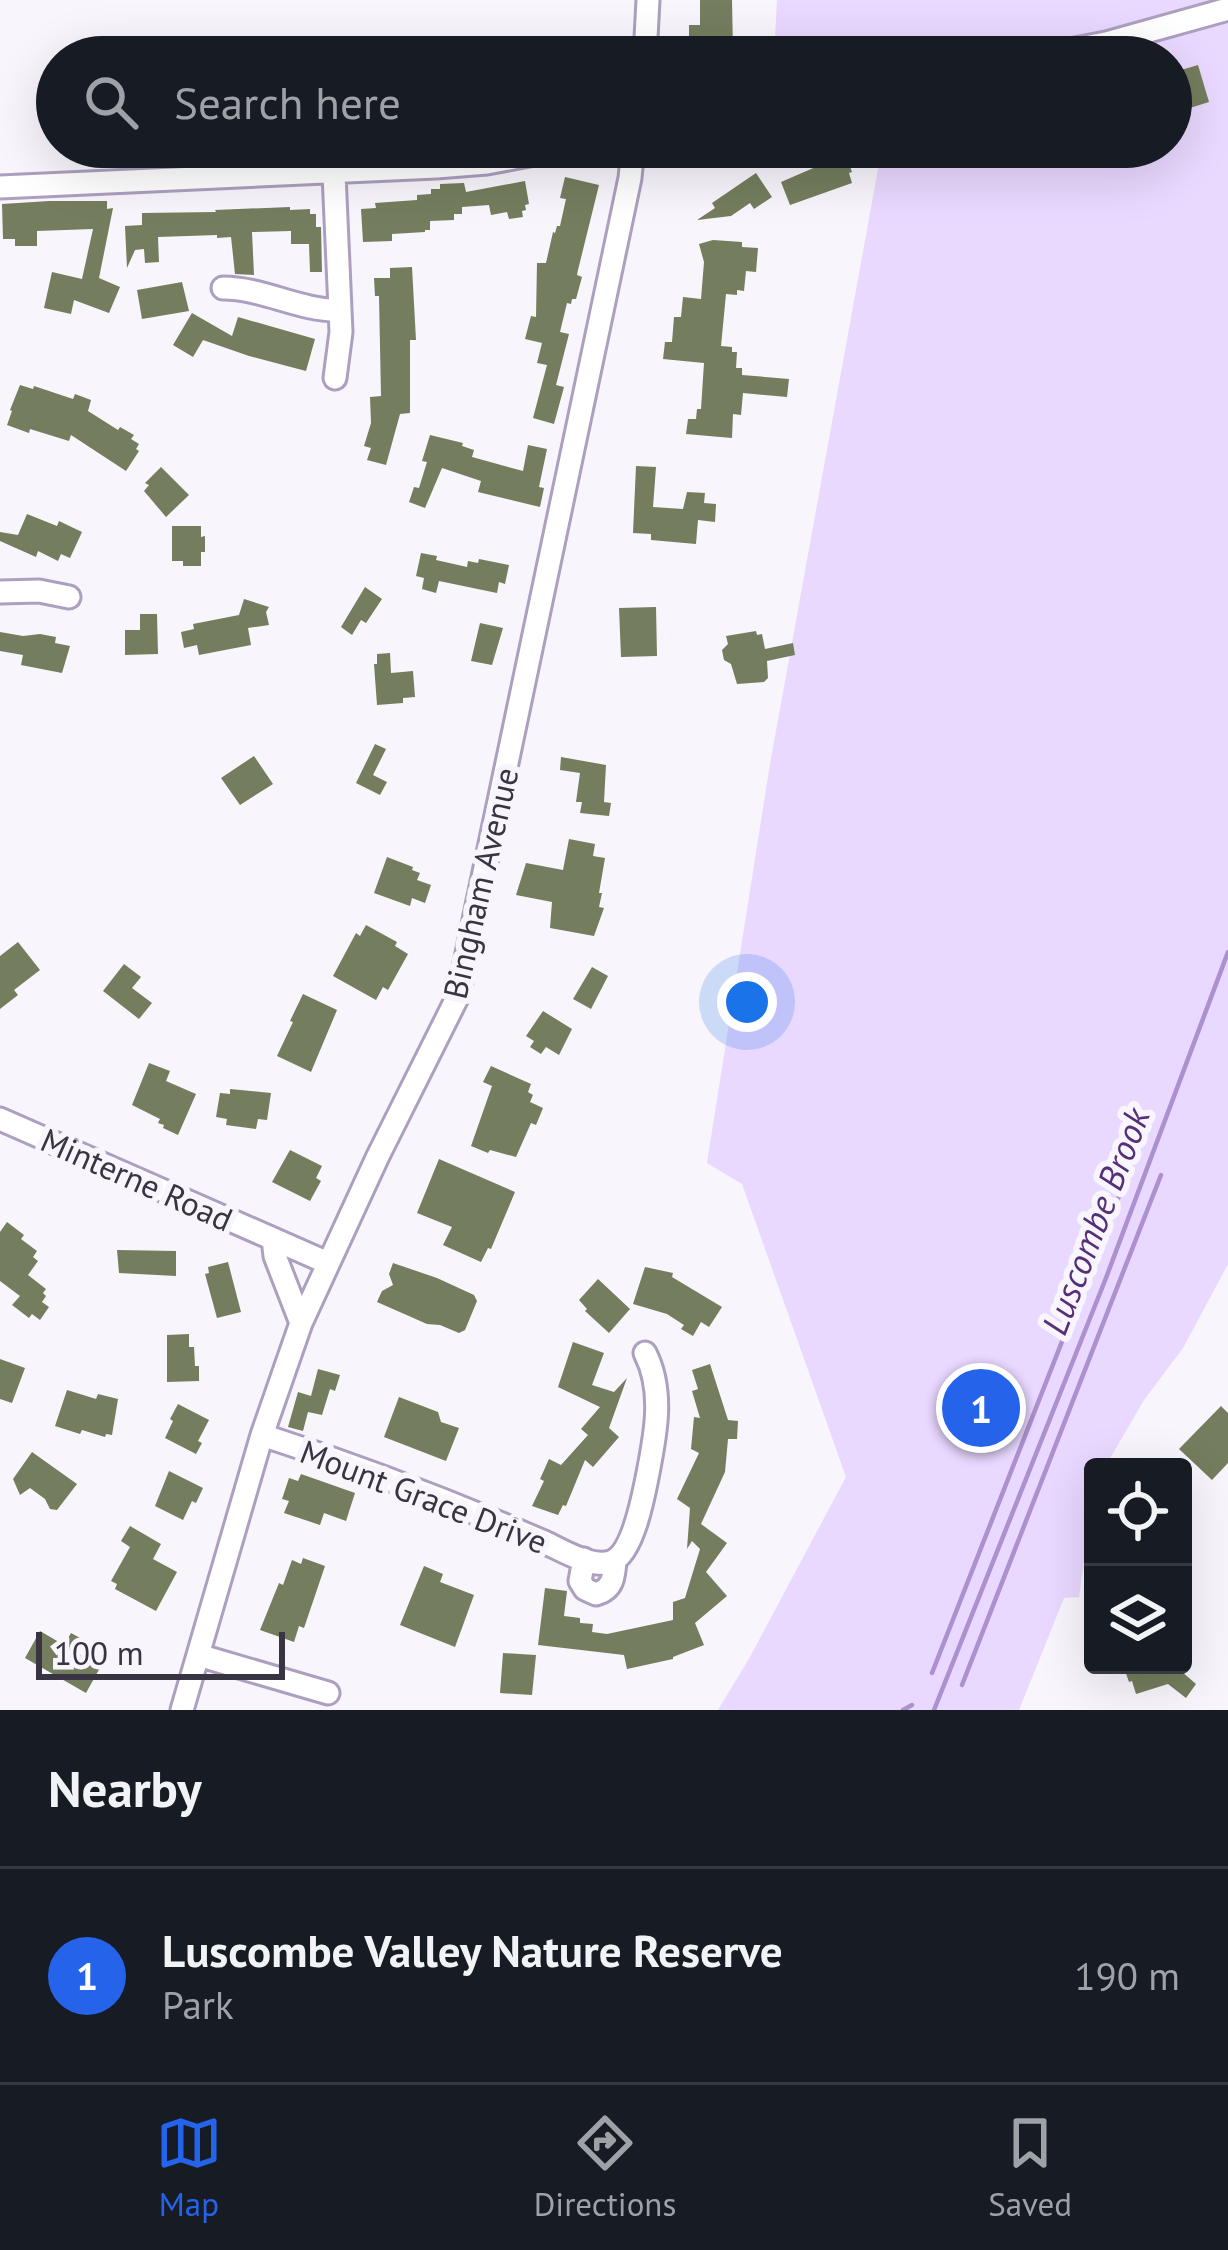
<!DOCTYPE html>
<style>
body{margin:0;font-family:"PT Sans",sans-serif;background:#20242c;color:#f1f3f6}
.controls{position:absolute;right:36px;bottom:36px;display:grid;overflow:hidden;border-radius:12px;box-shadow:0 12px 48px #0002}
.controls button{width:108px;height:108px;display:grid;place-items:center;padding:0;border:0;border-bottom:3px solid #363941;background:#171b24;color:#f1f3f6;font:60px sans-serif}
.scale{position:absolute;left:36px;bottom:30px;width:249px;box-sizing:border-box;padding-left:12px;border:6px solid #393441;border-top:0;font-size:33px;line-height:42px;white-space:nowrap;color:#393441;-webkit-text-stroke:9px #f8f5fc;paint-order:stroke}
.you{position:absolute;left:747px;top:1002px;width:42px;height:42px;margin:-30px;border:9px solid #fff;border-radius:50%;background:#1a73e8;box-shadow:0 0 0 18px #1a73e833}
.badge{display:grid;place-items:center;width:78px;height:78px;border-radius:50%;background:#2563eb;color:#fff;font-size:39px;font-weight:700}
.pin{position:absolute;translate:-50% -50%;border:6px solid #fff;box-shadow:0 3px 12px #0006}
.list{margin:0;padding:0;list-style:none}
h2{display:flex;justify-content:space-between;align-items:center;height:156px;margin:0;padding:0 48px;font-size:51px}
h2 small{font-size:39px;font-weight:400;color:#9ea1a6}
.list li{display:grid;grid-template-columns:78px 1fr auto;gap:36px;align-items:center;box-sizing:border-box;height:216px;padding:0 48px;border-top:3px solid #363941}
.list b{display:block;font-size:45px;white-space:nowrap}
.list p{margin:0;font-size:39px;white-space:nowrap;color:#9ea1a6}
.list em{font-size:39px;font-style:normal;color:#9ea1a6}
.icon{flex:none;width:66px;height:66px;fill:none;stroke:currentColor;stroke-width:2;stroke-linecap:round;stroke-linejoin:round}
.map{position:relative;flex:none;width:1228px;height:1710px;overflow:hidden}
.search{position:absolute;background:#171b24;box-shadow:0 12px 48px #0002;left:36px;right:36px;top:36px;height:132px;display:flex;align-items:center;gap:30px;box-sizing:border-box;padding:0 42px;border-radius:66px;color:#9ea1a6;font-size:45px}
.sheet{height:372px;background:#171b24}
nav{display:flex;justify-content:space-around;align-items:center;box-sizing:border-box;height:168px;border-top:3px solid #363941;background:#171b24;font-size:33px;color:#9ea1a6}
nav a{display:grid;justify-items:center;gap:6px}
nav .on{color:#2563eb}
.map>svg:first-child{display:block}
.green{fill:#e9d8ff}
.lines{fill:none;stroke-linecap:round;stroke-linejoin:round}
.stream{stroke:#ac91ce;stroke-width:4.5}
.building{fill:#747d5d}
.minor-casing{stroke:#ad9fbf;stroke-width:27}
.minor{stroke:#fff;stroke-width:21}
.labels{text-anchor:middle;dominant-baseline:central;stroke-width:12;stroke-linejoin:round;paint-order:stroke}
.street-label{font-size:33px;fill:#393441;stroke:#f8f5fc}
.water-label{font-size:36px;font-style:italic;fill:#553079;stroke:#f8f5fc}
</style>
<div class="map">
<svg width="1228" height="1710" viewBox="0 0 1228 1710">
<rect width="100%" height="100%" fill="#f8f5fc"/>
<path class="green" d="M777,0H1228V1264L1183,1348L1144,1400L1105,1467H1093V1498L1079,1597L1064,1598L1019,1710H718L750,1657L846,1477L742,1184L707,1163L770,764L882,147H1171V57H774Z"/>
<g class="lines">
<path class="stream" d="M932,1673L1132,1163
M962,1685L1161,1175
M903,1710L912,1705
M934,1710L1106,1278L1228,952"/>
</g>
<path class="building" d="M700,0H732L733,51L689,52V25H700Z
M1198,65L1209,102L1190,108L1183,86L1171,88V73Z
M819,147H843L852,172L849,173L852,183L790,205L781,182L818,166L813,152L820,150Z
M756,173L772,197L754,209L750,203L731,216L697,220L715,208L712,203Z
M565,177L599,185L578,270L577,275L582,277L576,299H572L571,304L567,303L560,332L569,334L556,385L564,387L554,424L533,418L547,365L537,363L542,343L525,339L531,316L536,317L537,263H546L553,232L555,233L557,226H560L566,199L560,198Z
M525,181L529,204L525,205L526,210L522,211L523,217L509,219L507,212L491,215L489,205L462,207V214H454V220L430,221V230H425V232L392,234V241L363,242L361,209L376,208L375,203L417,200V195L431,194V189H440V184L464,183L466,192Z
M49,201H107V209L113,208L99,278L120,287L109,313L74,300L71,314L44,308L52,272L82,279L93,229L37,231V246H15V239H3L2,204Z
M290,207V210L310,209V214H316V227H321L322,272H310L309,244H291V231L252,232L254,275L235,274L231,237L217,238V235L158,237L159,262L145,263L144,249L135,250L127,268L125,226L142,225V213L216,212L215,210Z
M713,240L742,242V247L758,248L756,272L746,271L744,291L737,290V295L726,294L721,346L732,347V352H737L736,368H742V375L789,379L787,397L743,393L741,415L733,414L732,438L686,434L688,419H696L697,409H701L704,363L663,359L665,342H672L674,317H681L683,297L701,299L704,262L699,244Z
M412,267L416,340H410V413L400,414L386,465L367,460L371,448L364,446L371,423L370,397L381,396L379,296H375L374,278H390V268Z
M182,282L189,311L142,319L137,290Z
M192,313L232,336L238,317L315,339L306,371L249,356L203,340L193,357L173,345Z
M20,385L33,389L34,386L73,399L75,394L91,400L88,411L118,430L120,427L134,435L131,439L139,444L136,449L139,451L126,471L71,435L69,441L30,429L29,433L7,425L12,411L10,410Z
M430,435L463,443L462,446L474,450L472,457L523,471L528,445L547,449L539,487L544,488L540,507L478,492L481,481L442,468L425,508L409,502L414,487L419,488L427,462L422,461Z
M636,466L656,467L653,507L683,509L687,492L705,493L704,503L716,504L715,522L698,520L696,544L651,540V534L633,533Z
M161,467L189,495L166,517L144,491L149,485L145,483Z
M27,514L57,526L59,521L82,532L70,558L61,554L58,561L38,551L36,557L0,541V532L18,535Z
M172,526H201V537L205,536V552H201V566H183V561H172Z
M421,553L437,556L436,560L467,567L468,561L478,563L479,559L509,565L505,584L499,582L497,593L439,581L436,593L422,589L424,578L416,576Z
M365,587L382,599L366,623L361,620L352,635L341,627Z
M244,599L269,607L266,612L269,625L248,628L251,645L199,655L197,645L184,648L181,632L194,629L193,624L239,615Z
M656,607L657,656L621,657L619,608Z
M140,614H157L158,654L125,655V630H140Z
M480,623L503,628L492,665L471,661Z
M756,631L757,635L762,634L765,649L793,643L795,655L767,661L768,678L764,682L737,684L731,664L724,660L722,650L728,644L726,636Z
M0,632L23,636L40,634L56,637L55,643L70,646L62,673L21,665L23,655L0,651Z
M390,653L391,673L413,671L415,697L403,698V703L377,705L374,664H377V654Z
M375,744L386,749L373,775L387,782L380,795L356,783Z
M254,756L273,784L240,805L221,778Z
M561,757L606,765L604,802L611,803L609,816L580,813L582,802H576L580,773L560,770Z
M569,839L595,844L593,856L605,858L599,893H602L599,907L604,908L594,936L550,928L552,902L516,895L526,863L563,870Z
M387,857L413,867L412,870L420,873L417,880L431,885L425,903L412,898L410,906L374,893Z
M366,925L397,942L395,946L408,954L388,990L383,987L376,1000L333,976L356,933L360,936Z
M18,942L40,970L14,990L18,995L0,1009V956Z
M124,964L141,977L132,988L152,1003L139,1019L103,991Z
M592,967L608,976L591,1009L573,999Z
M303,994L337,1010L311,1072L277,1056L293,1022L290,1021Z
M543,1011L572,1029L559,1055L546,1047L541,1054L530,1047L534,1041L526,1036Z
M149,1063L170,1071L166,1081L196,1094L178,1135L163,1128L164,1125L158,1123L160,1119L132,1105Z
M491,1066L531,1084L528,1092L533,1095L530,1102L543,1108L536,1125L531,1123L516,1157L490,1150L488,1153L471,1146L492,1086L483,1082Z
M230,1089L271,1093L267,1120L258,1119L256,1129L226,1125L227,1119L216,1117L220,1093L230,1094Z
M290,1150L322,1166L316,1178L321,1181L310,1201L272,1182Z
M439,1159L515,1192L491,1249L488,1248L481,1262L443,1245L452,1227L417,1213Z
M7,1222L24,1235L21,1239L37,1251L33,1257L38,1261L28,1275L46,1289L43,1293L46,1296L42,1302L49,1307L40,1320L32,1314L29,1318L12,1305L20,1296L0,1281V1232Z
M117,1250L176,1251V1276L119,1273Z
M228,1262L241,1312L217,1318L205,1274L209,1273L208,1267Z
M393,1263L437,1278L474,1295L477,1301L465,1330L459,1333L440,1325L427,1324L377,1302L382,1291L393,1285L389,1274Z
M645,1267L673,1273L672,1277L722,1307L709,1327L701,1322L693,1336L681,1329L684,1325L667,1314L633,1304Z
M598,1279L630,1309L609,1333L585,1311L587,1309L579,1300Z
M189,1334V1347H194L195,1366H199V1381L167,1382V1335Z
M573,1342L604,1353L592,1385L614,1392L627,1378L609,1428L619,1437L593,1467L585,1460L566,1506L563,1505L558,1515L532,1506L544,1481L540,1479L549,1459L561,1465L588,1435L581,1429L600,1407L558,1387Z
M0,1359L25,1368L12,1403L0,1399Z
M710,1364L728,1420L738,1421L737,1439H728L725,1472L701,1524L727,1543L706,1572L727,1596L695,1623L704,1645L673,1657V1659L627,1669L624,1655L538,1645L545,1588L567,1591L564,1616L580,1618V1623L593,1624L592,1632L607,1634L673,1620V1602L685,1598L700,1549L692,1541L687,1549L690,1508L677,1499L699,1453L691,1449L694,1417L700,1418L692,1391L698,1389L692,1370Z
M318,1369L340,1375L335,1391L330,1389L322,1415L308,1412L303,1431L288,1427L298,1392L311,1396Z
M67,1390L96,1399L98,1394L118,1399L112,1435L106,1434L105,1437L82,1430L80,1434L55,1426Z
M399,1397L438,1412L441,1422L459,1428L446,1461L384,1437Z
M178,1404L209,1420L198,1441L202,1443L196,1454L165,1438L173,1421L170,1419Z
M1221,1406L1228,1413V1463L1212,1480L1179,1449Z
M32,1452L77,1484L57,1510L50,1509L45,1499L30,1488L20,1495L13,1479Z
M169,1471L203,1488L196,1503L192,1501L183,1520L155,1506Z
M301,1474L355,1493L346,1521L324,1513L320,1525L284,1513L289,1501L282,1499L289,1478L298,1481Z
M130,1526L161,1544L153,1559L177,1572L156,1611L115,1589L117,1584L111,1581L130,1547L121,1541Z
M303,1558L325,1566L304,1628L299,1626L294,1642L260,1630L279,1583L283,1585L292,1560L301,1564Z
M424,1566L443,1574L440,1582L474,1595L455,1647L400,1625Z
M40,1631L64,1645L71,1633L82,1639L75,1652L101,1666L86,1693L25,1658Z
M503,1653L536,1655L532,1695L500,1693Z
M1123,1665H1174L1196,1684L1186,1698L1168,1684L1136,1694L1132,1681L1129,1682Z"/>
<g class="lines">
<g class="minor-casing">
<path id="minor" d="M645,57L648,0
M1033,57L1106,43L1228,9
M334,174L341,332L335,378
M0,187L436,167L487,163L572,147
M223,288C263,288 300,311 339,310
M0,592L39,591L69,597
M0,1119L328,1263
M273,1239L275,1256L301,1323
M262,1435C358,1466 452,1502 544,1542C562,1550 593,1570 613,1561C633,1551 643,1498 647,1478C655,1437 665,1392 645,1353
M584,1559L580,1581L585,1589L596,1594C613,1589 614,1577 615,1560
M198,1655L328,1693
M182,1710L262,1435L301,1323L378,1156L458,996L630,178L633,147"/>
</g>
<use href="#minor" class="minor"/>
</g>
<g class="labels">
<g class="street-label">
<text transform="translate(480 883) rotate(-77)">Bingham Avenue</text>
<text transform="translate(137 1179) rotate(24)">Minterne Road</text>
<text transform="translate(424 1496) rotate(21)">Mount Grace Drive</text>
</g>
<g class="water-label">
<text transform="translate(1095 1221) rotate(-69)">Luscombe Brook</text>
</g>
</g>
</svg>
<div class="controls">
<button><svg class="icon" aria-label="locate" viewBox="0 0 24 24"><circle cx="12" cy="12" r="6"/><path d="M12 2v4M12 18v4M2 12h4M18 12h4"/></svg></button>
<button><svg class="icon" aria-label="layers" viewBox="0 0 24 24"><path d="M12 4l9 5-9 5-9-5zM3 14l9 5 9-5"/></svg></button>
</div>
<div class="scale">100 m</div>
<div class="you"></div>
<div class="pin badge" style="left:981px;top:1408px">1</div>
<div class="search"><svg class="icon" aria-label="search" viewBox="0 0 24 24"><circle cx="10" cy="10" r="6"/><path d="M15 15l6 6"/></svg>Search here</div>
</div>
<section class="sheet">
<h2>Nearby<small></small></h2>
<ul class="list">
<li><span class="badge">1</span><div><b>Luscombe Valley Nature Reserve</b><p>Park</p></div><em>190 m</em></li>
</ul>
</section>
<nav>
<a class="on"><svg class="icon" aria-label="map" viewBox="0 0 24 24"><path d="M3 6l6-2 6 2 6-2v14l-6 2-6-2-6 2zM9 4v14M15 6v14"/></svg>Map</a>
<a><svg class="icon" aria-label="directions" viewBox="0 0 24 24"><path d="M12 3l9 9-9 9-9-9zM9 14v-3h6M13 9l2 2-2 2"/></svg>Directions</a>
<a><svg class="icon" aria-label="saved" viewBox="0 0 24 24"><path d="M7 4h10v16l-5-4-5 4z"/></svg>Saved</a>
</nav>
